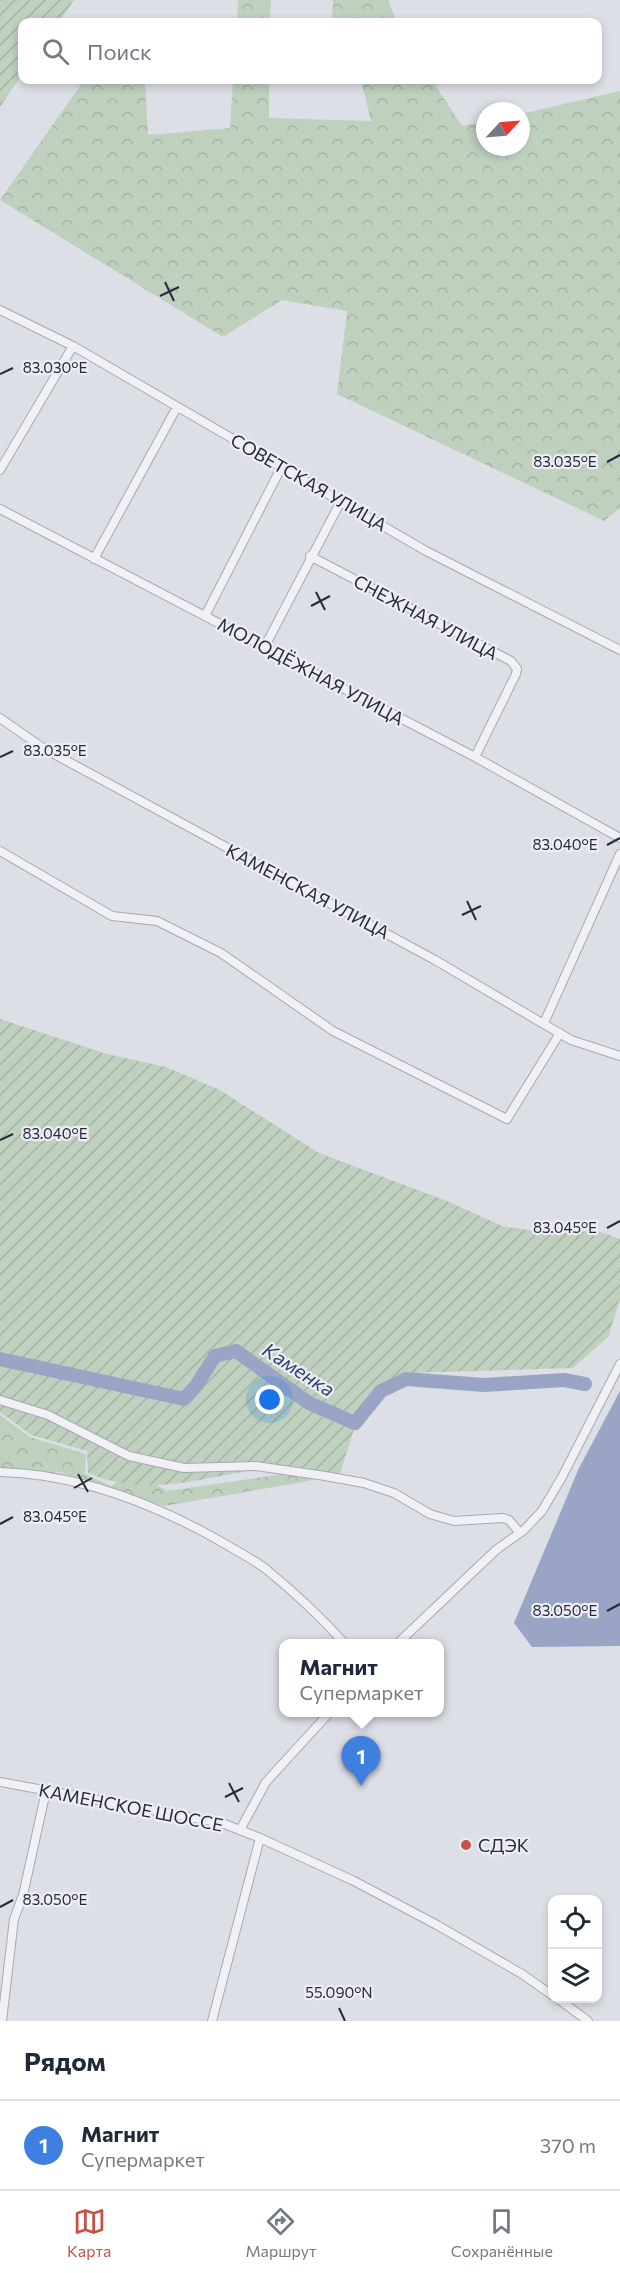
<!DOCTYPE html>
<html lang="ru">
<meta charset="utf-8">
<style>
body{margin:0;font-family:Commissioner,sans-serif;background:#f2f2f3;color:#1f2937}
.controls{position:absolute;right:18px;bottom:18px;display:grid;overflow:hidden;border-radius:12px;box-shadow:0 3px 9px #0003}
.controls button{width:54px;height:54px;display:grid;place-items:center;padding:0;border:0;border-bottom:2px solid #e0e1e3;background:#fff;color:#1f2937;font:30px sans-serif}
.compass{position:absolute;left:476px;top:102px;width:54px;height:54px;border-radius:50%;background:#fff;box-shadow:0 3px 9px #0003;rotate:64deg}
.you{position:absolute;left:270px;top:1400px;width:21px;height:21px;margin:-15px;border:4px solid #fff;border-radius:50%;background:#1a73e8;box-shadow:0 0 0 9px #1a73e833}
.badge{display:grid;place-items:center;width:39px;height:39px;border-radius:50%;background:#c65147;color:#fff;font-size:20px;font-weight:700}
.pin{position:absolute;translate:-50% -50px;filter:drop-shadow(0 2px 3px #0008)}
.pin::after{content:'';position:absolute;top:32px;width:21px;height:18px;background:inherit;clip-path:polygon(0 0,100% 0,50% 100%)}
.popup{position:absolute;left:279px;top:1639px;width:165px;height:78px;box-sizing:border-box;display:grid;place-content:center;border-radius:12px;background:#fff;filter:drop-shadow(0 2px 4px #0005);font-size:20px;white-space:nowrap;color:#747a83}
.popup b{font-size:22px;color:#1f2937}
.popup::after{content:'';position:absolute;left:50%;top:100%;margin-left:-12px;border:12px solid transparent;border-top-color:#fff}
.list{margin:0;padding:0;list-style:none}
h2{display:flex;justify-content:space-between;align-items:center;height:78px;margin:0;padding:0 24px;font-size:26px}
h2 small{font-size:20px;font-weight:400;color:#747a83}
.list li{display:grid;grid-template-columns:39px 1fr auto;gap:18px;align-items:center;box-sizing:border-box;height:90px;padding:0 24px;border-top:2px solid #e0e1e3}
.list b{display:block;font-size:22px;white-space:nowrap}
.list p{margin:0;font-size:20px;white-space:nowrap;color:#747a83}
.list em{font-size:20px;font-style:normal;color:#747a83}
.icon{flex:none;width:33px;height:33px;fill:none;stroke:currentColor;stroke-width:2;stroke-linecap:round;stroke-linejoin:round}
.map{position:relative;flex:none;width:620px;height:2021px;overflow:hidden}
.search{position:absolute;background:#fff;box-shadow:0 3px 9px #0003;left:18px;right:18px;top:18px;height:66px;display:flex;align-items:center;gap:15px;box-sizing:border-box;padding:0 21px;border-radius:12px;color:#747a83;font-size:22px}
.sheet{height:168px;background:#fff}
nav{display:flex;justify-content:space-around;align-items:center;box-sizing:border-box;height:84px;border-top:2px solid #e0e1e3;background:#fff;font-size:16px;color:#747a83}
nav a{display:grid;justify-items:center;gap:3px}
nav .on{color:#c65147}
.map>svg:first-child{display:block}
.forest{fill:url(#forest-crowns)}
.garden{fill:url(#garden-furrows)}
.water{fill:#9aa5c5}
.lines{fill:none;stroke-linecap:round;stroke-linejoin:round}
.river{stroke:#9aa5c5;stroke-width:14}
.minor-casing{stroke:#a6a9b3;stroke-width:10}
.minor{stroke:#f0f0f5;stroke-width:8}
.ticks{fill:none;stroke:#272a3c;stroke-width:2}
.poi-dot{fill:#c65147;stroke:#eceef4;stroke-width:2}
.labels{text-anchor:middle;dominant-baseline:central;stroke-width:4.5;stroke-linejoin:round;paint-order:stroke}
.street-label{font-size:18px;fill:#272a3c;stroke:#eceef4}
.poi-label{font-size:18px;fill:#272a3c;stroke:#eceef4;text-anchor:start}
.water-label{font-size:20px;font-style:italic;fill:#34416d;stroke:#eceef4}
.ticks-label{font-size:15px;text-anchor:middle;fill:#272a3c;stroke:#eceef4;stroke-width:4.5;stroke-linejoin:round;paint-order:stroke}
</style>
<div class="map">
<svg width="620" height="2021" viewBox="0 0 620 2021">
<defs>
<pattern id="forest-crowns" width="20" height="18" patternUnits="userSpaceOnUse" patternTransform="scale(1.5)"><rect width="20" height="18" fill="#bfd0bf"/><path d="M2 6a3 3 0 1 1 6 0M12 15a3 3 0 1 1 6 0" fill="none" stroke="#a4b3a5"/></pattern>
<pattern id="garden-furrows" width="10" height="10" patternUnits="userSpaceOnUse" patternTransform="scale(1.5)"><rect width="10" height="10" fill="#bfd0bf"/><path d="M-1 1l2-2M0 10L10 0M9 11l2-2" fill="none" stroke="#a4b3a5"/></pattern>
</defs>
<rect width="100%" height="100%" fill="#dddfe6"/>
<path class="forest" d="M238,0H271L270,22H237Z
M333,0H388L397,22H332Z
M84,80H145L148,135L230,128L233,80H269V118L371,121L361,80H432L462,126L485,122V147H521V114L620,91V508L604,521L337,394L347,311L282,300L223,337L0,200Z
M0,1415L30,1437L86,1454L85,1474L111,1486L135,1471L167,1491L297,1472L296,1454L323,1473L309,1481L164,1506L59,1472L0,1470Z"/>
<path class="garden" d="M0,0H74L59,22H22V74L0,107Z
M0,1019L107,1054L166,1067L220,1090L319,1153L447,1201L502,1226L547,1233L597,1231L620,1239V1299L608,1337L573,1368L407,1373L377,1388L354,1414L312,1399L239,1345L212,1352L192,1384L182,1394L0,1355Z
M236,1356L310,1408L355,1426L339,1477C323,1473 301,1464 284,1466C218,1471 154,1502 88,1473L87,1451L31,1435L0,1412V1362L183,1402L198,1390L217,1360Z"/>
<path class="water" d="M620,1391V1646L532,1647L514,1623L579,1468Z"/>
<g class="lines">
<path class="river" d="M0,1359L184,1399L196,1386L215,1356L236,1351L309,1403L355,1423L381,1391L406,1379L484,1385L564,1380L585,1384"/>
<g class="minor-casing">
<path id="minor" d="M0,310L73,346L426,551L620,650
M0,470L73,346
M0,509L475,757L620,838
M310,556L511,661L517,669L516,674L475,757
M94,559L177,407
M205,616L282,466
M264,648L341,501
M0,718L43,748L435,960L571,1040L620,1056
M0,851L112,916L157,921L221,953L333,1031L507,1119L560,1033
M544,1023L620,854
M0,1400L48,1415L129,1456L184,1468L256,1466L325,1476L364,1483L394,1493L430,1514L454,1521L503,1518L509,1520L520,1533
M0,1472C81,1474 158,1505 227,1545C240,1553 254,1560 266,1569C294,1592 321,1617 345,1644
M397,1644L496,1550L524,1530L542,1511L562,1477L620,1364
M0,1782L222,1823L260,1838L354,1881L437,1925L522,1974L552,1995
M240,1830L266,1782L330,1712
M557,1998L588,2021
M2,2021L14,1919L23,1895L46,1791
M212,2021L260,1838"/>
</g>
<use href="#minor" class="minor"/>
</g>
<path class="ticks" d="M165,282L174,301M160,296L179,287M0,374L13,368M607,462L620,455M316,592L325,610M311,606L330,596M0,757L13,751M607,845L620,838M467,901L476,920M462,915L481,906M0,1140L13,1134M607,1228L620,1221M78,1474L88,1492M74,1488L92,1478M0,1524L13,1517M607,1611L620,1604M229,1783L239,1802M225,1797L243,1788M0,1907L13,1900M339,2008L345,2021"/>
<circle class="poi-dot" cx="466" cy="1845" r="6"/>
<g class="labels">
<g class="street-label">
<text transform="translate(309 482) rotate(30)">СОВЕТСКАЯ УЛИЦА</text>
<text transform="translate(426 617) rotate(28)">СНЕЖНАЯ УЛИЦА</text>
<text transform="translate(311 671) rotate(28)">МОЛОДЁЖНАЯ УЛИЦА</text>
<text transform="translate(308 891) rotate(28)">КАМЕНСКАЯ УЛИЦА</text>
<text transform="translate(131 1807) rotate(11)">КАМЕНСКОЕ ШОССЕ</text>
</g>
<g class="poi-label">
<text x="478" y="1845">СДЭК</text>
</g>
<g class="water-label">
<text transform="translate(299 1369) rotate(33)">Каменка</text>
</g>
</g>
<g class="ticks-label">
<text x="55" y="373">83.030°E</text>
<text x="565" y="467">83.035°E</text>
<text x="55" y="756">83.035°E</text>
<text x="565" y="850">83.040°E</text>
<text x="55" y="1139">83.040°E</text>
<text x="565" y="1233">83.045°E</text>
<text x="55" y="1522">83.045°E</text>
<text x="565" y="1616">83.050°E</text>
<text x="55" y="1905">83.050°E</text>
<text x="339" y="1998">55.090°N</text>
</g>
</svg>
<div class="controls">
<button><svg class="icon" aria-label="locate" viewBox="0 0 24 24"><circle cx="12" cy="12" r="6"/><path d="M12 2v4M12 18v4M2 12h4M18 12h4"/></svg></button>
<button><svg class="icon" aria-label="layers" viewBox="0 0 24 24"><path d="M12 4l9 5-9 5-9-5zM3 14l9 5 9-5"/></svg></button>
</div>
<svg class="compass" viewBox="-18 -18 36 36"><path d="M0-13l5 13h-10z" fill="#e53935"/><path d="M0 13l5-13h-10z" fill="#747a83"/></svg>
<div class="you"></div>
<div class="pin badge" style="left:361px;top:1786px;background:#3f7fe0">1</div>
<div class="popup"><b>Магнит</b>Супермаркет</div>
<div class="search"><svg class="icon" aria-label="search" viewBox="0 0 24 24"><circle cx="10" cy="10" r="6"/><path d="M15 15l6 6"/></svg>Поиск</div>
</div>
<section class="sheet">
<h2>Рядом<small></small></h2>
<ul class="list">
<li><span class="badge" style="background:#3f7fe0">1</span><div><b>Магнит</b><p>Супермаркет</p></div><em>370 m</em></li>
</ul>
</section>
<nav>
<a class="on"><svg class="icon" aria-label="map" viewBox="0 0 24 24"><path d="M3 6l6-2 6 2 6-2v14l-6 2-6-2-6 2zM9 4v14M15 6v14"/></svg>Карта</a>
<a><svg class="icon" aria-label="directions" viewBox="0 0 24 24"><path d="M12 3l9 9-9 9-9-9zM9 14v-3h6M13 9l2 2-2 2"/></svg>Маршрут</a>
<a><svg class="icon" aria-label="saved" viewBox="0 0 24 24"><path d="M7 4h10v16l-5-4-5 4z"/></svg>Сохранённые</a>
</nav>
